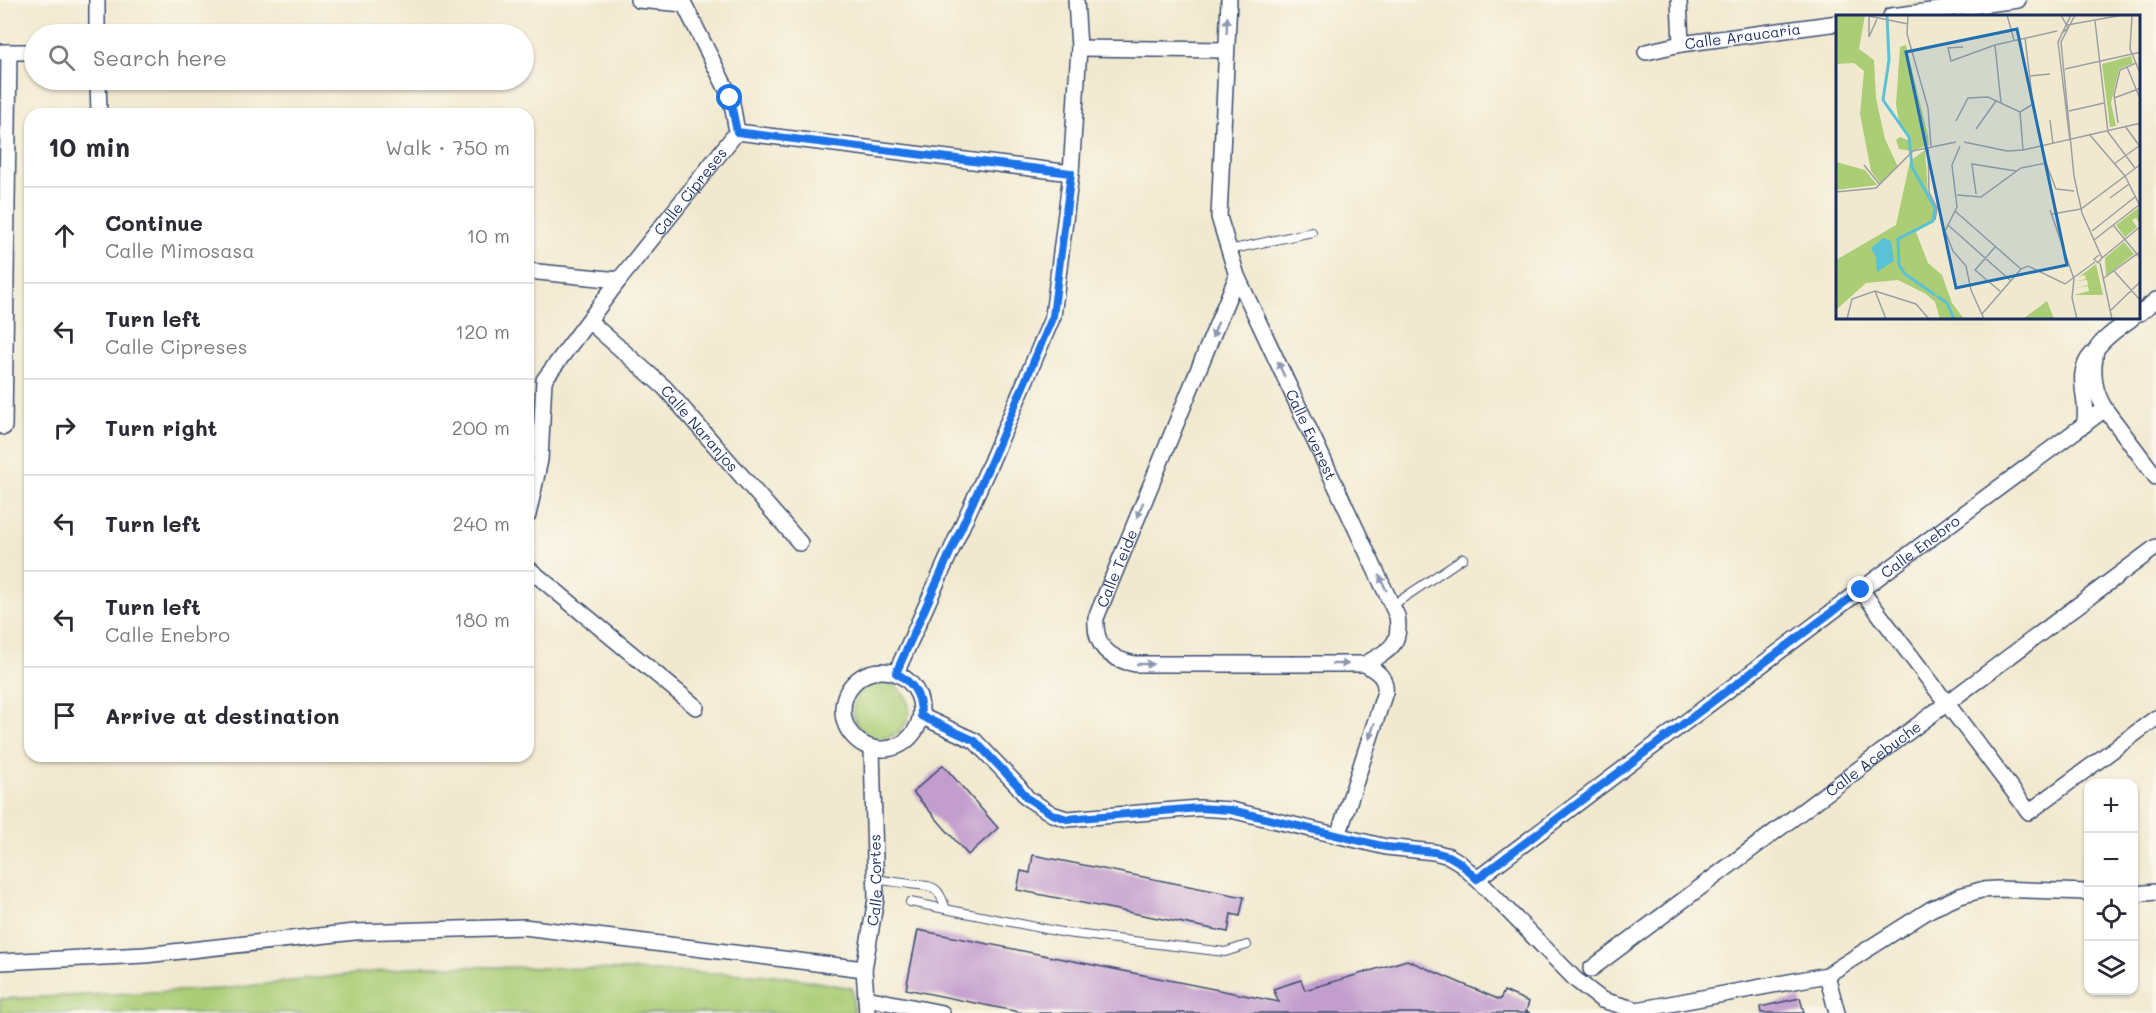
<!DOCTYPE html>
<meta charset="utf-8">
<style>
body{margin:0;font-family:Mali,sans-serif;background:#f7f7f7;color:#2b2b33}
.controls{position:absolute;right:18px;bottom:18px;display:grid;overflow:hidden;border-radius:12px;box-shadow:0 2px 4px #0004}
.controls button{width:54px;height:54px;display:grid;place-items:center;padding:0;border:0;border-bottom:2px solid #e1e1e2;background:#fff;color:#2b2b33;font:30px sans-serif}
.stop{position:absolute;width:18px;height:18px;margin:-14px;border:4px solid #1a73e8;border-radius:50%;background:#fff}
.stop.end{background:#1a73e8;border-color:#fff;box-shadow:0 2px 6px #0008}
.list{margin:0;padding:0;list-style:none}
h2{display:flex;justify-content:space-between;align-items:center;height:78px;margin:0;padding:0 24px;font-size:26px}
h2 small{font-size:20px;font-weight:400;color:#7c7c81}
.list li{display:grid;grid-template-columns:39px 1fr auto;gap:18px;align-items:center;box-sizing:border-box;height:96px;padding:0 24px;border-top:2px solid #e1e1e2}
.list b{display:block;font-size:22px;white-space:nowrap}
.list p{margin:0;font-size:20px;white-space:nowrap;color:#7c7c81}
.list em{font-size:20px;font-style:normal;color:#7c7c81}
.icon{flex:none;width:33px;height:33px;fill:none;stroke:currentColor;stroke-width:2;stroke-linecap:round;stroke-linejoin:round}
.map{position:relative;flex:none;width:2156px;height:1013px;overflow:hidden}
.search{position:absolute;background:#fff;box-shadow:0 2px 4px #0004;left:24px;top:24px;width:510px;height:66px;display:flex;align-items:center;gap:15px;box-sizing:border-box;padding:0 21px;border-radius:33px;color:#7c7c81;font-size:22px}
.panel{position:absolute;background:#fff;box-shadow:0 2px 4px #0004;left:24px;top:108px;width:510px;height:654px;border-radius:18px}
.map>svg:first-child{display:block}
.green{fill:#aacd76;stroke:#627e6a;stroke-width:1.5}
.building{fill:#c29dcd}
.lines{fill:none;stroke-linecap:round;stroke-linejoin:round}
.service-casing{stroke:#3b4b6f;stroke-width:10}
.minor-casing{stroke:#3b4b6f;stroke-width:18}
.service{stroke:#fff;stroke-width:8}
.minor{stroke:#fff;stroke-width:15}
.oneway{fill:#8d97ae}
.route{stroke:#1a73e8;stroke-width:8}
.labels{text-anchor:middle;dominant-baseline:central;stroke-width:5;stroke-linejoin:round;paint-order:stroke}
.street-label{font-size:15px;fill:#1b2f5e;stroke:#fbf7ec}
.inset-river{fill:none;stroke:#5ac2d7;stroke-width:3}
.inset-road{fill:none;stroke:#9b9fa2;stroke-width:1.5}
.view{fill:#1f6fb2;fill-opacity:0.15;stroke:#1f6fb2;stroke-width:3}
.inset-edge{fill:none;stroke:#1b2f5e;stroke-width:3}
</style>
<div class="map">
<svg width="2156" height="1013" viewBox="0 0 2156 1013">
<rect width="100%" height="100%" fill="#fbf7ec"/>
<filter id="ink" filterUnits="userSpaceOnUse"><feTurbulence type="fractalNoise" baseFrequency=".0167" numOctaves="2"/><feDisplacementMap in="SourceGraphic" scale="12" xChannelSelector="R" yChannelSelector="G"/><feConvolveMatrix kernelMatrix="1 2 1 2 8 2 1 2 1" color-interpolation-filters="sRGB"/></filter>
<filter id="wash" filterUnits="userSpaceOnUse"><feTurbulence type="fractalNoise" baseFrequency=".008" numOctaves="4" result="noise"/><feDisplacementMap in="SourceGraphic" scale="24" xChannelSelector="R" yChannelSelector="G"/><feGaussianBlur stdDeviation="1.35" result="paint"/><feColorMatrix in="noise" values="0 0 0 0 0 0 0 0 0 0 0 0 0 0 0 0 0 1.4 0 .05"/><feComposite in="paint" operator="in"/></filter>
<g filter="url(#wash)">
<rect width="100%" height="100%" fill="#f1e9cf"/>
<path class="green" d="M853 710a28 28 0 1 1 56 0a28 28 0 1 1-56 0Z
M425,966L562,968L775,975L852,988L854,1013H0V999L221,989Z"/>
<g id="blocks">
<path class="building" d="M943,765L998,828L968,855L913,792Z
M1033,855L1244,897L1240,916L1231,914L1228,932L1017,890L1021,871L1030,873Z
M918,930L1279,1002L1273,989L1301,980L1305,990L1407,960L1500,1000L1504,991L1529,1002L1526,1011L1530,1013H1024L906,989Z
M1800,998L1804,1013H1761L1760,1007Z"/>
</g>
</g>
<g filter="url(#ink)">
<use href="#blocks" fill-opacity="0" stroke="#3b4b6f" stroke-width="1.5"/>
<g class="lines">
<g class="service-casing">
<path id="service" d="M1229,250L1312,232
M1393,605L1463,558
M876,879C887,881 898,882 910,884C933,887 937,883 946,909
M910,902L1066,933L1225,952L1247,945"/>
</g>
<g class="minor-casing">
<g id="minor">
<path d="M97,0V34"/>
<path d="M638,0L684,4L731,98L737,132"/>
<path id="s1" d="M1229,0L1219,217L1237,276L1397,616C1402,646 1388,651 1365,664H1135C1109,659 1094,646 1096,618L1237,276"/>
<path d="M1679,0L1681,44"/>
<path d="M1891,16L2018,0"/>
<path d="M1079,48L1226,50"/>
<path d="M2,52H34"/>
<path id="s2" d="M1646,52L1681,44L1838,23"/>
<path d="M98,80L99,114"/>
<path d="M528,271L619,280"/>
<path d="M2140,313L2156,300"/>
<path d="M2132,318C2121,327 2104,337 2096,350C2095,353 2095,360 2094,364C2093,381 2096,394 2105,409L2156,477"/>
<path id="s3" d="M590,322L665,388L800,543"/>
<path d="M2084,425C2091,401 2072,376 2092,354"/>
<path d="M4,427L9,52"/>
<path id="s4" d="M528,515L540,460L544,380L619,280L737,132L1071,173"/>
<path d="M528,568L696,707"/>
<path d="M1861,590L2029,812L2156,718"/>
<circle cx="882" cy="710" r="39"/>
<path d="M896,673L990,464L1053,316L1071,173L1079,48L1076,0"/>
<path d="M921,716L975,741L1018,786L1027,798L1052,814L1067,819L1199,808L1231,810L1386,847L1434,852L1449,856L1459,862L1477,879L1576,980L1602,1000L1637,1010L1827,975L1931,909L1960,896L1981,890L1997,889L2088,892"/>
<path d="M1338,836L1385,692C1387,677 1376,671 1365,664"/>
<path id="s5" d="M1477,879L1861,590L2105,409"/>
<path d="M2134,894L2156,892"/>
<path d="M0,962L145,955L355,932L524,927L864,969"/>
<path id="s6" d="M1591,969L2156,547"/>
<path d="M1827,975L1837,1013"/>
<path d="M866,998L942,1013"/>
<path id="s7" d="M867,1013L864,969L876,899L872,749"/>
</g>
</g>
<use href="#service" class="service"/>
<use href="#minor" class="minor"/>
</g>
<defs><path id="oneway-solid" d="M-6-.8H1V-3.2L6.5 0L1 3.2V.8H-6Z" transform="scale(1.5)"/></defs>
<g class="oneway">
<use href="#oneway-solid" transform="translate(1227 25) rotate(-87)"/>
<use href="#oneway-solid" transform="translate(1215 330) rotate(112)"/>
<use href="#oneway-solid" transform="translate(1281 369) rotate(-115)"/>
<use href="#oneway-solid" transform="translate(1140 510) rotate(112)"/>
<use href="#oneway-solid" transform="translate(1383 583) rotate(-115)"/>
<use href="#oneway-solid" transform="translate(1145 664)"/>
<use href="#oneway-solid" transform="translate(1340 664)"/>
<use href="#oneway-solid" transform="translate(1372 731) rotate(108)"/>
</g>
</g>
<g class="lines" filter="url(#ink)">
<path class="route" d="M730,98L737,132L1071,173L1053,316L990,464L896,673C914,683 921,695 921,716L975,741L1018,786L1027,798L1052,814L1067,819L1199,808L1231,810L1386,847L1434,852L1449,856L1459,862L1477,879L1861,590"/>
</g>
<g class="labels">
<g class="street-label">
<text stroke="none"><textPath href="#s2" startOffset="98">Calle Araucaria</textPath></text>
<text stroke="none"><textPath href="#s4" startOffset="375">Calle Cipreses</textPath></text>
<text stroke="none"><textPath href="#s3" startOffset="153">Calle Naranjos</textPath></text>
<text stroke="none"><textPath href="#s1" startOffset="454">Calle Everest</textPath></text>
<text stroke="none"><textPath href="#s5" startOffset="554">Calle Enebro</textPath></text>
<text stroke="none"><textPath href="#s1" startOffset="1070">Calle Teide</textPath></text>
<text stroke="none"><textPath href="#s6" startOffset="352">Calle Acebuche</textPath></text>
<text stroke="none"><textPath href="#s7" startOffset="134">Calle Cortes</textPath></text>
</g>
</g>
<g transform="translate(1836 15)">
<rect width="304" height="304" fill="#f1e9cf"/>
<path d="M0,0H29L23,34L38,45L40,83L49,124L62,152L44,168L35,156L24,99L28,56L18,48L0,49ZM70,30L92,121L93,130L76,136L63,134L60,125L64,122L74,126L63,107L60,89L64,32ZM295,41L297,48L283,54L275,88L280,111L274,112L266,49ZM89,135L92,177L100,194L98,206L80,217L92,248L106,260L116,288L128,304H104L99,287L90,279L62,265L30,268L0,295V245L60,210L74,146ZM0,147L29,155L41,170L0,175ZM302,193L304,209L300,203L296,205L301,212L289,222L280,210ZM288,227L298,239L270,261L269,243ZM260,249L267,280H238L253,276L252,271L239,273L252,270L251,265L240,266L250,264L249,260L243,262ZM211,286L218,304H187Z" fill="#aacd76"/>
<path d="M47,223L55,226L58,246L41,257L40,242L35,233Z" fill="#5ac2d7"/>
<path class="inset-river" d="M51,0L53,45L47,85L73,122L76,152L99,193L97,206L62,224L63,250L69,259L99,280M101,281L111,288L118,304"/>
<path class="inset-road" d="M33,0V22L41,4M72,0L71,19L92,93L95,131M171,0L178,25M225,0L232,13L225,19M239,0L225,27L238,161L246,198L266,243L262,248L258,244L263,240M296,0L294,34L305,60M33,1L72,9M259,6L272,117L299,153M231,10L287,0M135,24L176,16M159,30L165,88M127,32L112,33L115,46L159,30L221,16M291,52L305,86M229,54L305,37M194,61L214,59M278,83L305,73M233,96L268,88M184,97L197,89L189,23M214,105L217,129M120,106L132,83L152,82L184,97L187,135M282,108L278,80L284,55L300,48M289,111L305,133M140,114L160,86M253,119L289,161L305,193M234,126L222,27L235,0M128,127L171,136L187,135L305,108M124,131L116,150L121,192L109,216L117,236L130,251L135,275L148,304M92,132L93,177L101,193L99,205M278,149L303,131M28,150L44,170M0,177L40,173L77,136L120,127M140,179L136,149L180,156M121,180L145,182L185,153L210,148L220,174L238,176M274,183L293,169M214,195L238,264L236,283L241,304M119,196L185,254M216,199L245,194L305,149M112,210L175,266M277,210L305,244M256,216L299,182M258,225L303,190M160,231L139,255L165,277M266,243L305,211M264,248L276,304M185,254L192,251L229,269L259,247M278,256L305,286M268,263L305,236M39,276L50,304M274,296L305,266M146,299L185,254M11,304L16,284L39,276L80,289L93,304"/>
<path class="view" d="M181,14L231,250L120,273L70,37Z"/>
<rect width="304" height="304" class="inset-edge"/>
</g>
</svg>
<div class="controls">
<button>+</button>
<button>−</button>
<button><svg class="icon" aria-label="locate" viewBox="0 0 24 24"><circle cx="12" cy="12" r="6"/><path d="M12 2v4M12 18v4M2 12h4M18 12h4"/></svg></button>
<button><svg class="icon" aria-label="layers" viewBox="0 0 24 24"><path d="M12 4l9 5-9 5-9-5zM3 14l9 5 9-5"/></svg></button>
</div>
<div class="stop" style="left:730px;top:98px"></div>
<div class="stop end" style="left:1861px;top:590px"></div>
<div class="search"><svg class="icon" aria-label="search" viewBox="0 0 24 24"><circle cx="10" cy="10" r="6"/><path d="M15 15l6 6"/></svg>Search here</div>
<section class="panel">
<h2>10 min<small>Walk · 750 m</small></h2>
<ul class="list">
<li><svg class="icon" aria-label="ahead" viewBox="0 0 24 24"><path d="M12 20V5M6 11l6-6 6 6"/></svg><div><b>Continue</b><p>Calle Mimosasa</p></div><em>10 m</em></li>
<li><svg class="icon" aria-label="left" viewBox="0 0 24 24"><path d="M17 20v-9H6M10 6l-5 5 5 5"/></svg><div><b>Turn left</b><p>Calle Cipreses</p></div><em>120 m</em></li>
<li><svg class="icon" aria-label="right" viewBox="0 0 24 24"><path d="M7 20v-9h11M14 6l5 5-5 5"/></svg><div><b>Turn right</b></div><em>200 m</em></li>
<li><svg class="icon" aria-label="left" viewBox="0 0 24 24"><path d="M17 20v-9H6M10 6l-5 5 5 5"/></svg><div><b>Turn left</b></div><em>240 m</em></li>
<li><svg class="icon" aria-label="left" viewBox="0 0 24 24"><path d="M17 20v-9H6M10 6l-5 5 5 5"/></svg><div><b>Turn left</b><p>Calle Enebro</p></div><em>180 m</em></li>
<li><svg class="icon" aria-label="arrive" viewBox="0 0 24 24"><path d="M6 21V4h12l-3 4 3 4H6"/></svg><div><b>Arrive at destination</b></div></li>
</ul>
</section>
</div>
